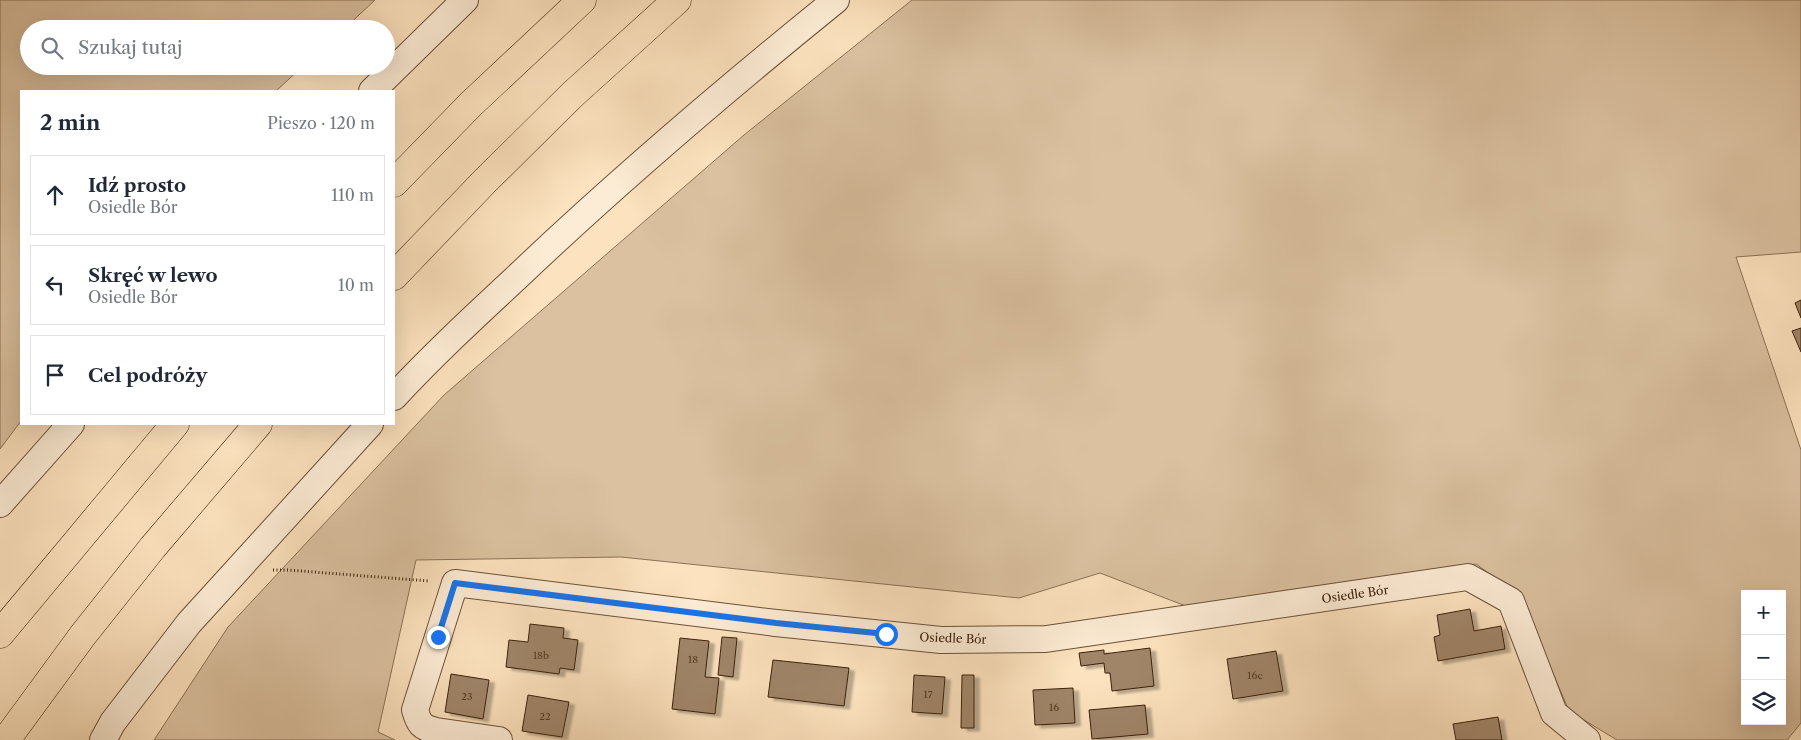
<!DOCTYPE html>
<html lang="pl">
<meta charset="utf-8">
<style>
body{margin:0;font-family:"Libre Caslon Text",serif;background:#f2f2f3;color:#1f2937}
.controls{position:absolute;right:15px;bottom:15px;display:grid;overflow:hidden;border-radius:0px;box-shadow:0 5px 20px #0002}
.controls button{width:45px;height:45px;display:grid;place-items:center;padding:0;border:0;border-bottom:1px solid #e0e1e3;background:#fff;color:#1f2937;font:25px sans-serif}
.stop{position:absolute;width:15px;height:15px;margin:-11px;border:4px solid #1a73e8;border-radius:50%;background:#fff}
.stop.end{background:#1a73e8;border-color:#fff;box-shadow:0 1px 5px #0008}
.list{margin:0;padding:0;list-style:none}
h2{display:flex;justify-content:space-between;align-items:center;height:65px;margin:0;padding:0 20px;font-size:21px}
h2 small{font-size:16px;font-weight:400;color:#747a83}
.list li{display:grid;grid-template-columns:32px 1fr auto;gap:15px;align-items:center;box-sizing:border-box;height:80px;margin:0 10px 10px;padding:0 10px;border:1px solid #e0e1e3;border-radius:0px}
.list b{display:block;font-size:19px;white-space:nowrap}
.list p{margin:0;font-size:16px;white-space:nowrap;color:#747a83}
.list em{font-size:16px;font-style:normal;color:#747a83}
.icon{flex:none;width:28px;height:28px;fill:none;stroke:currentColor;stroke-width:2;stroke-linecap:round;stroke-linejoin:round}
.map{position:relative;flex:none;width:1801px;height:740px;overflow:hidden}
.search{position:absolute;background:#fff;box-shadow:0 5px 20px #0002;left:20px;top:20px;width:375px;height:55px;display:flex;align-items:center;gap:12px;box-sizing:border-box;padding:0 18px;border-radius:28px;color:#747a83;font-size:19px}
.panel{position:absolute;background:#fff;box-shadow:0 5px 20px #0002;left:20px;top:90px;width:375px;height:335px;border-radius:0px}
.map>svg:first-child{display:block}
.green{fill:#dbc1a0;stroke:#8c7156;fill-rule:evenodd}
.building{fill:#a08569;stroke:#3c210c;filter:url(#shadow)}
.lines{fill:none;stroke-linecap:round;stroke-linejoin:round}
.minor-casing{stroke:#6c5138;stroke-width:28}
.major-casing{stroke:#3c210c;stroke-width:29}
.path{stroke:#3c210c;stroke-width:3;stroke-dasharray:1 2.5;stroke-linecap:butt}
.minor{stroke:#fdecd5;stroke-width:26}
.major{stroke:#fce2be;stroke-width:28}
.route{stroke:#1a73e8;stroke-width:6}
.labels{text-anchor:middle;dominant-baseline:central;stroke-width:4.5;stroke-linejoin:round;paint-order:stroke}
.number-label{font-size:10px;fill:#553a23}
.street-label{font-size:12px;fill:#3c210c;stroke:#fdecd5}
</style>
<div class="map">
<svg width="1801" height="740" viewBox="0 0 1801 740">
<defs>
<filter id="shadow"><feDropShadow dx="5.5" dy="3" stdDeviation="1" flood-color="#0004"/></filter>
</defs>
<rect width="100%" height="100%" fill="#fce2be"/>
<filter id="stains"><feTurbulence type="fractalNoise" baseFrequency=".004" numOctaves="4"/><feColorMatrix values="0 0 0 0 .2 0 0 0 0 .09 0 0 0 0 .02 0 0 0 .5 -.17"/></filter>
<radialGradient id="worn" r=".72"><stop offset=".6" stop-color="#630" stop-opacity="0"/><stop offset="1" stop-color="#630" stop-opacity=".3"/></radialGradient>
<path class="green" d="M0,0H375L344,29H29V66H303L276,91H21V421L0,449Z
M912,0H1801V252L1736,257L1801,450V723L1787,740H1617L1569,711L1520,596L1476,564L1191,608L1100,573L1019,598L621,557L416,560L378,732L395,740H154L228,627L444,395L744,135ZM1745,594H1782V721H1745Z"/>
<path class="building" d="M1801,300V318L1795,303Z
M1801,328V352L1792,331Z
M1470,609L1474,631L1501,626L1505,649L1438,661L1434,637L1440,635L1437,615Z
M530,624L564,628L563,638L578,640L574,670L560,668L559,674L506,667L509,640L528,642Z
M722,637L737,638L733,677L718,675Z
M680,638L709,641L705,677L719,678L715,714L672,709Z
M1150,648L1154,686L1112,691L1110,673H1105L1104,663L1081,666L1079,653L1104,650V654Z
M1276,651L1283,691L1233,699L1227,659Z
M773,660L849,668L844,706L768,697Z
M451,674L489,680L483,719L445,712Z
M914,675L945,677L942,714L912,712Z
M962,675H974V728H961Z
M1073,688L1075,723L1035,725L1033,690Z
M528,695L569,702L562,737L522,731Z
M1145,705L1148,734L1092,739L1089,710Z
M1498,717L1502,740H1456L1453,724Z"/>
<g class="lines">
<g class="minor-casing">
<path id="minor" d="M372,91L465,0
M394,397C432,356 474,317 516,278C618,181 726,89 836,0
M0,504L71,424
M103,740L113,722L189,623L370,424
M499,740L436,731C421,727 419,724 415,710L455,583L776,623L941,640L1046,639L1468,577L1511,601L1554,713L1587,740"/>
</g>
<g class="major-casing">
<path id="major" d="M394,183L471,104L582,0
M394,276L484,182L572,95L677,0
M0,634L175,424
M6,740L83,635L153,547L258,424"/>
</g>
<path class="path" d="M273,570H288L429,581"/>
<use href="#minor" class="minor"/>
<use href="#major" class="major"/>
</g>
<g class="lines">
<path class="route" d="M438,637L455,583L776,623L886,634"/>
</g>
<g class="labels">
<g class="number-label">
<text x="541" y="655">18b</text>
<text x="693" y="659">18</text>
<text x="1255" y="675">16c</text>
<text x="928" y="694">17</text>
<text x="467" y="696">23</text>
<text x="1054" y="707">16</text>
<text x="545" y="716">22</text>
</g>
<g class="street-label">
<text transform="translate(1355 594) rotate(-8)">Osiedle Bór</text>
<text transform="translate(953 638) rotate(2)">Osiedle Bór</text>
</g>
</g>
<rect width="100%" height="100%" filter="url(#stains)"/>
<rect width="100%" height="100%" fill="url(#worn)"/>
</svg>
<div class="controls">
<button>+</button>
<button>−</button>
<button><svg class="icon" aria-label="layers" viewBox="0 0 24 24"><path d="M12 4l9 5-9 5-9-5zM3 14l9 5 9-5"/></svg></button>
</div>
<div class="stop" style="left:886px;top:634px"></div>
<div class="stop end" style="left:438px;top:637px"></div>
<div class="search"><svg class="icon" aria-label="search" viewBox="0 0 24 24"><circle cx="10" cy="10" r="6"/><path d="M15 15l6 6"/></svg>Szukaj tutaj</div>
<section class="panel">
<h2>2 min<small>Pieszo · 120 m</small></h2>
<ul class="list">
<li><svg class="icon" aria-label="ahead" viewBox="0 0 24 24"><path d="M12 20V5M6 11l6-6 6 6"/></svg><div><b>Idź prosto</b><p>Osiedle Bór</p></div><em>110 m</em></li>
<li><svg class="icon" aria-label="left" viewBox="0 0 24 24"><path d="M17 20v-9H6M10 6l-5 5 5 5"/></svg><div><b>Skręć w lewo</b><p>Osiedle Bór</p></div><em>10 m</em></li>
<li><svg class="icon" aria-label="arrive" viewBox="0 0 24 24"><path d="M6 21V4h12l-3 4 3 4H6"/></svg><div><b>Cel podróży</b></div></li>
</ul>
</section>
</div>
